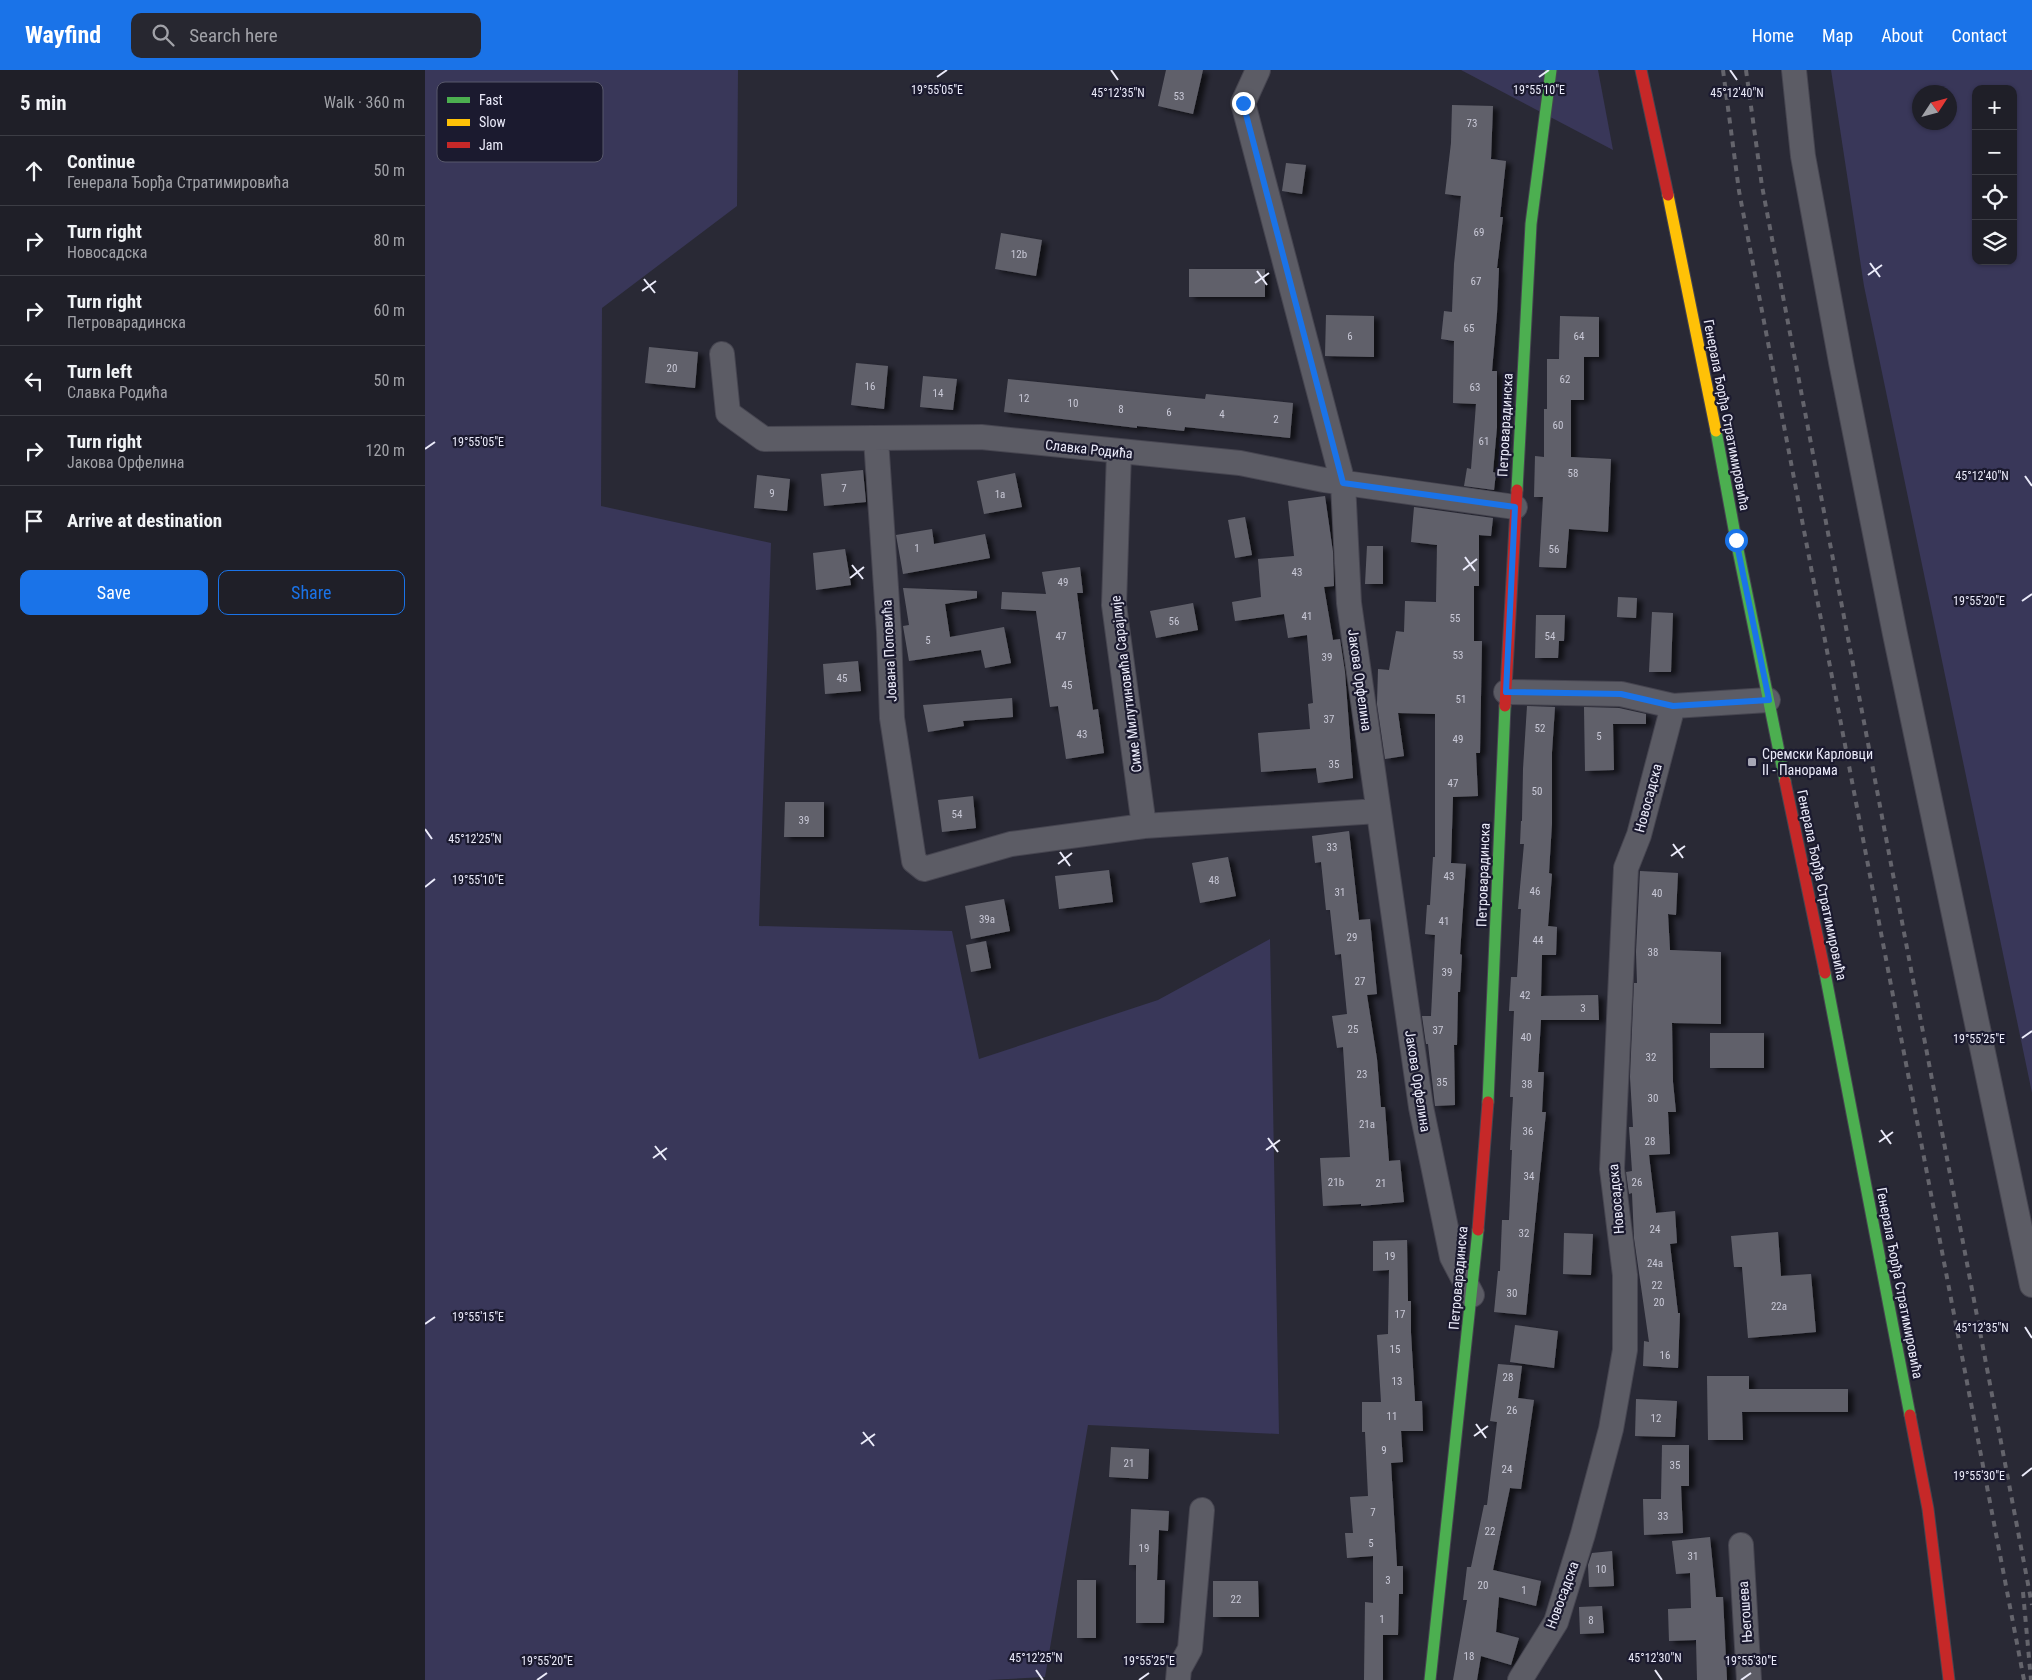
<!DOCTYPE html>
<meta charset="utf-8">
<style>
body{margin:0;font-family:"Roboto Condensed",sans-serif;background:#272730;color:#f1f3f6}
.controls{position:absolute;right:15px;top:15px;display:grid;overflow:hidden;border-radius:10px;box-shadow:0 1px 4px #0004}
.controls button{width:45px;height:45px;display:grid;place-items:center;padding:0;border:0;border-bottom:1px solid #3c3d45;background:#1f1f28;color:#f1f3f6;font:25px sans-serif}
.compass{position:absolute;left:1487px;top:15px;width:45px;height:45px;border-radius:50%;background:#1f1f28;box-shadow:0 1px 4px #0004;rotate:54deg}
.stop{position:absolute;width:15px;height:15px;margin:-11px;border:4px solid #1a73e8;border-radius:50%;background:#fff}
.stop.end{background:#1a73e8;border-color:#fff;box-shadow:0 1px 5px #0008}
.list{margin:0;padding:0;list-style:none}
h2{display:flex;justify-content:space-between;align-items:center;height:65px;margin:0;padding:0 20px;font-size:21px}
h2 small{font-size:16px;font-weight:400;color:#a1a2a8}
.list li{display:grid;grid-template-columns:32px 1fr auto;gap:15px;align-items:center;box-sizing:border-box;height:70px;padding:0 20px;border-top:1px solid #3c3d45}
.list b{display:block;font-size:19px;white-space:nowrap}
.list p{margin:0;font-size:16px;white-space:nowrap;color:#a1a2a8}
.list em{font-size:16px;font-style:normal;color:#a1a2a8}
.actions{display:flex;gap:10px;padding:15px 20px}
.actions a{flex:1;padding:11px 0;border:1px solid #1a73e8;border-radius:10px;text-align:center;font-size:18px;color:#1a73e8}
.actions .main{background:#1a73e8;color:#fff}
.icon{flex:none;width:28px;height:28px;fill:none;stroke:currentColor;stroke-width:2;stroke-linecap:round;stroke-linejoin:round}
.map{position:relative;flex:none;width:1607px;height:1610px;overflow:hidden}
header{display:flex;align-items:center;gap:30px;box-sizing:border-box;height:70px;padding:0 25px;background:#1a73e8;color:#fff}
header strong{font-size:24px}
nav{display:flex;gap:28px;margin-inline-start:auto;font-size:18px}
.search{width:350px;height:45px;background:#272730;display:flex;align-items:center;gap:12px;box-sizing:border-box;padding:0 18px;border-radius:10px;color:#a1a2a8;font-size:19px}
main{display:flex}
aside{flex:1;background:#1f1f28}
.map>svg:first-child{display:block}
.green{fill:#393759;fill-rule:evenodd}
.building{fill:#61616b;filter:url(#shadow)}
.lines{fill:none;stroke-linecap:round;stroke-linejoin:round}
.street-casing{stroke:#464550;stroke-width:26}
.fast-casing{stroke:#464550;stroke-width:13}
.slow-casing{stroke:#464550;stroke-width:13}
.jam-casing{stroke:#464550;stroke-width:13}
.street{stroke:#5c5c65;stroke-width:24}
.fast{stroke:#4caf50;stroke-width:11}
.slow{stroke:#ffc107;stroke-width:11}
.jam{stroke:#c62828;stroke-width:11}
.rail{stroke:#64646c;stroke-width:4;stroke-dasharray:6 6;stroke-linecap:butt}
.route{stroke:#1a73e8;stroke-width:6}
.ticks{fill:none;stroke:#ebebfa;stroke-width:2}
.poi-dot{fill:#a7a7b5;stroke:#1b1a2f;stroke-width:2}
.labels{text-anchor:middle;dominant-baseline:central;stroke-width:4.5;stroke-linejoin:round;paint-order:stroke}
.number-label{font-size:11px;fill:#c8c8d6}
.street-label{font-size:14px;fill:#ebebfa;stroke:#1b1a2f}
.poi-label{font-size:14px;fill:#ebebfa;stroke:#1b1a2f;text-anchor:start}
.key{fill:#1b1a2f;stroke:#59596c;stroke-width:1}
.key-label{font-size:14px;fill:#ebebfa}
.ticks-label{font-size:12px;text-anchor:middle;fill:#ebebfa;stroke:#1b1a2f;stroke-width:4.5;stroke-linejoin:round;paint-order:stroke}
</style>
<header>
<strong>Wayfind</strong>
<div class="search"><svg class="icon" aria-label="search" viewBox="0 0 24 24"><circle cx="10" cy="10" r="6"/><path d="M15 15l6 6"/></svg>Search here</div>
<nav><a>Home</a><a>Map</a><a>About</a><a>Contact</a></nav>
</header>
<main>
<aside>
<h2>5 min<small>Walk · 360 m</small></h2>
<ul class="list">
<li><svg class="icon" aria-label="ahead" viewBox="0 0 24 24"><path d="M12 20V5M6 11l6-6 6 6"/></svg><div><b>Continue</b><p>Генерала Ђорђа Стратимировића</p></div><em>50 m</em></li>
<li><svg class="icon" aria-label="right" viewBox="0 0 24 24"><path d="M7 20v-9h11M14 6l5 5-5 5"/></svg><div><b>Turn right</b><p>Новосадска</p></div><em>80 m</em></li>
<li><svg class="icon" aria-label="right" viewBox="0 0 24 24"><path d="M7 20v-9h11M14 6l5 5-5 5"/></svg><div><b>Turn right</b><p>Петроварадинска</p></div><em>60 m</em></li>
<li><svg class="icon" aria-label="left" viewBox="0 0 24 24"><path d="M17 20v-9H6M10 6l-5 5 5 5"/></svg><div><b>Turn left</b><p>Славка Родића</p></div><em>50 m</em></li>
<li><svg class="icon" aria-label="right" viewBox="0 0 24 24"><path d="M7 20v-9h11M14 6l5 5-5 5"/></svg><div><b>Turn right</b><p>Јакова Орфелина</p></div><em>120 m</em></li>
<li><svg class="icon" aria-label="arrive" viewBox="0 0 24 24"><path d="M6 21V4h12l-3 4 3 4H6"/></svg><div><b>Arrive at destination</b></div></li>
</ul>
<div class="actions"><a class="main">Save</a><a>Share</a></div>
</aside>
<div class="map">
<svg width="1607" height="1610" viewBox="0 0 1607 1610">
<defs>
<filter id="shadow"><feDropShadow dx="5.5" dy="3" stdDeviation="2.5" flood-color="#0009"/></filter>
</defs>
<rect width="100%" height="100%" fill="#292935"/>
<path class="green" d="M0,0H313L312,136L177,238L176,436L346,473L334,856L527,861L554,989L733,930L845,869L854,1364L663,1355L620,1607L563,1610H0Z
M1036,0H1173L1188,80Z
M1406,0H1607V1023L1439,216ZM1551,19H1588V191H1551ZM1494,22H1524V52H1494Z"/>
<path class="building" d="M741,0H778L768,44L733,36Z
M1027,35L1068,36L1066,89L1081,91L1075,147H1078L1072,198H1074L1072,243L1067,301H1072V357L1068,402L1071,403L1069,420L1039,416L1042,398L1046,399L1051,334L1028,333L1029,271L1016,269L1019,241L1027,242L1029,194L1036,126L1020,124L1026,73Z
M861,93L881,95L877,124L857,121Z
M576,163L617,170L611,206L570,199Z
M764,199H840V227H764Z
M901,245L949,246V287L900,286Z
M1135,246L1174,247V287H1159V330H1146V387L1186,389L1183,462L1144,459L1141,498L1114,497L1118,427H1109L1110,386L1119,387V339H1122V289H1134Z
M224,277L273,282L270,318L220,313Z
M431,293L463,296L459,339L426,335Z
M498,306L532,309L528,340L495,337Z
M583,309L780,329L781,324L868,333L865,368L760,357L759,361L712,356V358L579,342Z
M438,400L441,432L399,436L396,404Z
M590,403L597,437L559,444L552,411Z
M332,405L365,409L362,441L329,438Z
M900,426L908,482L909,516L899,517L908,570L915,569L920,602L928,708L893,713L891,698L836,702L833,663L885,659L883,634L888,633L882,565L863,568L859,544L810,551L807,532L836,527L833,489L869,486L863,431Z
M989,437L1068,448L1066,466L1054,465V516H1049V571H1057L1055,683H1051L1053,726L1028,727L1026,793L1041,794L1035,884L1037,885L1035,922H1033L1032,975H1029L1030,1035L1010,1036L1003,974H1001L997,946H1006L1010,865L1000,864L1002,835H1005L1008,787H1010V644L973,643L979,686L960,689L952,634L953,599L964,600L971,561L979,562L980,531L1011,532L1012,475L986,472Z
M820,447L827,485L810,488L803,450Z
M507,459L509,474L560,464L565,488L478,504L471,465Z
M942,476H958V514H940Z
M420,479L426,515L391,520L388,483Z
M655,497L658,523H652L660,584L668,640L673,639L679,683L641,689L633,636L625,637L611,541L576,539L577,522L621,524L617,502Z
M478,518L552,521V528L520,534L525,567L579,557L586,593L560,598L556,580L484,591L478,556L484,555Z
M1193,527L1212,528L1211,548L1192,547Z
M768,533L773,560L731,568L725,541Z
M1227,542L1248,543L1246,602H1224Z
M1111,545H1140L1139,571H1134L1133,588H1110Z
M433,591L436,621L400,624L398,594Z
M587,628L588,647L538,651L539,656L503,662L498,635Z
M1102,636L1130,637L1127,682V753L1124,803L1127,804L1123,856L1132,857L1131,885H1117L1116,926L1173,925L1174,950H1116L1113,1002H1119L1117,1042H1121L1101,1245L1069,1242L1073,1201H1075L1077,1150H1084L1087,1080H1085L1088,1027H1085L1089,941H1084L1086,907H1092L1096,839H1093L1099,774H1095L1096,751H1097L1098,699Z
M1159,637L1194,638L1221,644V654H1188L1189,700L1160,701Z
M548,726L551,758L517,762L513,730Z
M360,732H399V767H359Z
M924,761L934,850L945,849L952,924L942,925L952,989L956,1037H960L964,1091L975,1090L979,1132L936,1136V1134L898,1136L895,1088L925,1087L918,977L912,978L907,946L922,944L916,884L910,885L905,840H901L896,792L890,793L887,766Z
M803,787L811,826L775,833L767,793Z
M684,800L688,832L634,839L630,806Z
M1215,801L1253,803L1251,845L1243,844L1245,880L1296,882V954L1247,953L1248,1012L1251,1042H1243L1245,1084L1224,1085L1231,1143L1250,1141L1252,1173L1245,1174L1253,1243H1255L1253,1298L1218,1296L1219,1271L1224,1272L1209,1168L1207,1123L1204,1124L1201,1102L1207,1101L1204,1057H1208L1205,1007L1209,913H1212L1211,882Z
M579,829L585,861L546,869L540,836Z
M561,871L566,898L546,902L541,875Z
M1285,963H1339V998H1285Z
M1353,1162L1356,1206L1386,1204L1391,1262L1323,1268L1317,1197H1309L1306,1166Z
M1139,1163L1168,1164L1166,1205L1138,1204Z
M982,1170L983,1231H986V1263L990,1331H997L998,1361H976L978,1392L966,1393L972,1496H978V1524H974L973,1565H958V1610H939L940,1532L948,1533V1486L922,1488L920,1463H928L925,1427L943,1426L940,1362H937V1332H956L952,1265L963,1264L964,1200L948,1201V1171Z
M1090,1255L1133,1261L1129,1298L1085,1292Z
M1073,1294L1097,1296L1093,1328L1109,1330L1096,1419L1085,1418L1068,1500L1116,1511L1111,1536L1074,1527L1071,1562L1094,1568L1086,1595L1056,1586L1052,1610H1028L1042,1530H1038L1042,1497H1046L1059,1435H1062L1072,1352L1065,1351Z
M1282,1306H1324V1319H1423V1342H1317L1318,1370H1283Z
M1211,1329L1252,1331L1250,1367L1210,1366Z
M1237,1375H1264V1416H1256L1258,1463L1219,1465L1218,1429H1236Z
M686,1377L724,1379L723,1409L684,1407Z
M706,1439L744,1441L743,1461L734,1460L732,1510H740L739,1553H711V1495H704Z
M1285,1467L1291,1527H1298L1302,1610H1272L1271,1570L1244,1571L1243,1539L1266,1538L1265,1503L1251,1504L1247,1471Z
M1187,1481L1189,1516L1164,1517L1163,1495L1167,1483Z
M652,1510H671V1568H652Z
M788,1511H833L834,1547H788Z
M1177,1536L1179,1563L1155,1564L1154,1537Z"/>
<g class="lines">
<g class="street-casing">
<path id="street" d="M833,0L818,33L918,413L924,533L996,1037L1027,1187L1047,1225
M1369,0L1378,86L1416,292L1470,564L1607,1215
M297,284L303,343L339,369L556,367L815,393L899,410L1090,437
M451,369L464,562L467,648L489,791L499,799L586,774L719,756L953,741
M694,382L689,535L719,756
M1081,622L1196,624L1248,636
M1316,1475L1324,1610
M753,1610L754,1599L765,1579L777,1440
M1095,1610L1131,1552L1158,1464L1186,1359L1200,1280V1205L1187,1099L1201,798L1214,765L1248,636L1343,630"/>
</g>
<g class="fast-casing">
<path id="fast" d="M1291,361L1311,470L1360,711
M1092,420L1106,154L1126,0
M1400,903L1485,1345
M1063,1032L1080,636
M1005,1610L1053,1160"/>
</g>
<g class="slow-casing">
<path id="slow" d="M1243,125L1291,361"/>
</g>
<g class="jam-casing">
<path id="jam" d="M1216,0L1243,125
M1080,636L1092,420
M1360,711L1400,903
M1053,1160L1063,1032
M1485,1345L1503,1439L1524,1610"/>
</g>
<use href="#street" class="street"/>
<use href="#fast" class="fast"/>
<use href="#slow" class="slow"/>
<use href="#jam" class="jam"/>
<path class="rail" d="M1298,0L1314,121L1599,1610
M1321,0L1337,116L1607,1535
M1598,1522L1606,1610"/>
</g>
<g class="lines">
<path class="route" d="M818,33L918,413L1090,437L1081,622L1196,624L1248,636L1344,630L1311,470"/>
</g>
<path class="ticks" d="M686,0L693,10M1305,0L1312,10M512,7L522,0M1114,7L1124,0M1445,193L1455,207M832,201L842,215M1443,205L1457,195M219,209L230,223M830,213L844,203M217,221L231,211M0,379L10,372M1600,406L1607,416M1040,487L1050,501M427,495L438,509M1038,500L1052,489M425,508L439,497M1597,531L1607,524M0,759L7,769M1248,774L1258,788M635,782L645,796M1246,786L1260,776M633,794L647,783M0,817L10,809M1597,968L1607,961M1456,1060L1466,1074M843,1068L853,1082M1454,1072L1468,1062M230,1076L241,1090M841,1080L855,1070M228,1088L242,1078M0,1254L10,1247M1600,1257L1607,1268M1051,1354L1061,1368M438,1362L449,1376M1049,1366L1063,1356M436,1374L450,1364M1597,1406L1607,1398M611,1600L618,1610M1230,1600L1237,1610M112,1610L122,1603M714,1610L724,1603M1316,1610L1326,1603"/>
<rect class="poi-dot" x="1322" y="687" width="10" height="10" rx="2.5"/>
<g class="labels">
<g class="number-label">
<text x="754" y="26">53</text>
<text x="1047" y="53">73</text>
<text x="1054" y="162">69</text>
<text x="594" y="184">12b</text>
<text x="1051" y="211">67</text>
<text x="1044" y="258">65</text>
<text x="925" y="266">6</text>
<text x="1154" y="266">64</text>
<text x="247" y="298">20</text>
<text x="1140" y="309">62</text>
<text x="445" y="316">16</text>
<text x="1050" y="317">63</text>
<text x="513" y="323">14</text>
<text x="599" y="328">12</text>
<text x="648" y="333">10</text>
<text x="696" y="339">8</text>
<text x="744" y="342">6</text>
<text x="797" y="344">4</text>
<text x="851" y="349">2</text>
<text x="1133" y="355">60</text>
<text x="1059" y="371">61</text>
<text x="1148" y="403">58</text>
<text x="419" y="418">7</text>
<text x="347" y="423">9</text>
<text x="575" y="424">1a</text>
<text x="492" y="478">1</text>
<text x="1129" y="479">56</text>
<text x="872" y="502">43</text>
<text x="638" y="512">49</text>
<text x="882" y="546">41</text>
<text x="1030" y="548">55</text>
<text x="749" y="551">56</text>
<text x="636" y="566">47</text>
<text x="1125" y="566">54</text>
<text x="503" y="570">5</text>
<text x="1033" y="585">53</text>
<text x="902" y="587">39</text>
<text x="417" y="608">45</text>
<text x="642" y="615">45</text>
<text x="1036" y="629">51</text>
<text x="904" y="649">37</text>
<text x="1115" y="658">52</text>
<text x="657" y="664">43</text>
<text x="1174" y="666">5</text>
<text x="1033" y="669">49</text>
<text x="909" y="694">35</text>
<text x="1028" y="713">47</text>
<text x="1112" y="721">50</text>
<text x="532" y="744">54</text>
<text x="379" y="750">39</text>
<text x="907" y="777">33</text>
<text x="1024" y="806">43</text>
<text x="789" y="810">48</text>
<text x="1110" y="821">46</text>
<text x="915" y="822">31</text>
<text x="1232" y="823">40</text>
<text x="562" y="849">39a</text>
<text x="1019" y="851">41</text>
<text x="927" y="867">29</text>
<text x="1113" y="870">44</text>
<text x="1228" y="882">38</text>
<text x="1022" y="902">39</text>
<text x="935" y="911">27</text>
<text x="1100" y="925">42</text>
<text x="1158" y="938">3</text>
<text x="928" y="959">25</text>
<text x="1013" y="960">37</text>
<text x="1101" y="967">40</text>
<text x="1226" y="987">32</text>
<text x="937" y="1004">23</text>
<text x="1017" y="1012">35</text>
<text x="1102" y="1014">38</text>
<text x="1228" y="1028">30</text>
<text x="942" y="1054">21a</text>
<text x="1103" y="1061">36</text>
<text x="1225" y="1071">28</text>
<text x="1104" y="1106">34</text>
<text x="911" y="1112">21b</text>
<text x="1212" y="1112">26</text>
<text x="956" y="1113">21</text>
<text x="1230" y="1159">24</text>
<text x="1099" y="1163">32</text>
<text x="965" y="1186">19</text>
<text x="1230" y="1193">24a</text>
<text x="1232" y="1215">22</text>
<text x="1087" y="1223">30</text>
<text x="1234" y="1232">20</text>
<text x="1354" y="1236">22a</text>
<text x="975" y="1244">17</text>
<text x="970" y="1279">15</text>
<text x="1240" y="1285">16</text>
<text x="1083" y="1307">28</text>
<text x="972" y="1311">13</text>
<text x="1087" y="1340">26</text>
<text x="967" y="1346">11</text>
<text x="1231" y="1348">12</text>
<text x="959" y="1380">9</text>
<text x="704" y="1393">21</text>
<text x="1250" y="1395">35</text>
<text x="1082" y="1399">24</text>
<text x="948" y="1442">7</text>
<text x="1238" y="1446">33</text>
<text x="1065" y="1461">22</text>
<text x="946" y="1473">5</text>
<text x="719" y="1478">19</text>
<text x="1268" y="1486">31</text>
<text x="1176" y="1499">10</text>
<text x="963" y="1510">3</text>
<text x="1058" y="1515">20</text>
<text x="1099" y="1520">1</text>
<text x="811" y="1529">22</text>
<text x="957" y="1549">1</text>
<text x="1166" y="1550">8</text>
<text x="1044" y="1586">18</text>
</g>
<g class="street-label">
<text transform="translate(1302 345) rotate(79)">Генерала Ђорђа Стратимировића</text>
<text transform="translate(1080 355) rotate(-87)">Петроварадинска</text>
<text transform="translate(664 379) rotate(6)">Славка Родића</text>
<text transform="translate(464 581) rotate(-93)">Јована Поповића</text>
<text transform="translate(935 610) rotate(82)">Јакова Орфелина</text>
<text transform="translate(701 614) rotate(-97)">Симе Милутиновића Сарајлије</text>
<text transform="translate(1223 728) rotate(-75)">Новосадска</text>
<text transform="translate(1058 805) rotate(-88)">Петроварадинска</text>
<text transform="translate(1397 815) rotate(78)">Генерала Ђорђа Стратимировића</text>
<text transform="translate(993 1011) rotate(81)">Јакова Орфелина</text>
<text transform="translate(1191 1129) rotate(-95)">Новосадска</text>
<text transform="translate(1033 1208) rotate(-85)">Петроварадинска</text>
<text transform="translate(1475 1213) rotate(79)">Генерала Ђорђа Стратимировића</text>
<text transform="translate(1137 1525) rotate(-70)">Новосадска</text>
<text transform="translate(1320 1542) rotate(-94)">Његошева</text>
</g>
<g class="poi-label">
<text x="1337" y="684">Сремски Карловци<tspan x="1337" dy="16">II - Панорама</tspan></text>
</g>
</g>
<rect x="12" y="12" width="166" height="80" rx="8" class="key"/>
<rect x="22" y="27" width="23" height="6" fill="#4caf50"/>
<rect x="22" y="49" width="23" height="7" fill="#ffc107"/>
<rect x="22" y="72" width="23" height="6" fill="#c62828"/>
<g class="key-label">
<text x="54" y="35">Fast</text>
<text x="54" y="57">Slow</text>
<text x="54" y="80">Jam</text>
</g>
<g class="ticks-label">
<text x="512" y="24">19°55'05"E</text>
<text x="1114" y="24">19°55'10"E</text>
<text x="693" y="27">45°12'35"N</text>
<text x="1312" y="27">45°12'40"N</text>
<text x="53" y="376">19°55'05"E</text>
<text x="1557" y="410">45°12'40"N</text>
<text x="1554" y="535">19°55'20"E</text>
<text x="50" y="773">45°12'25"N</text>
<text x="53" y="814">19°55'10"E</text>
<text x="1554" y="973">19°55'25"E</text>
<text x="53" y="1251">19°55'15"E</text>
<text x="1557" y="1262">45°12'35"N</text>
<text x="1554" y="1410">19°55'30"E</text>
<text x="611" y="1592">45°12'25"N</text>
<text x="1230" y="1592">45°12'30"N</text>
<text x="122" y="1595">19°55'20"E</text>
<text x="724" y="1595">19°55'25"E</text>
<text x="1326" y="1595">19°55'30"E</text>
</g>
</svg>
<div class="controls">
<button>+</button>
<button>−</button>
<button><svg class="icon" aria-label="locate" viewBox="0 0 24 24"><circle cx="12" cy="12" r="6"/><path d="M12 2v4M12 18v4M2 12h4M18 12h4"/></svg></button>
<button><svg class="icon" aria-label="layers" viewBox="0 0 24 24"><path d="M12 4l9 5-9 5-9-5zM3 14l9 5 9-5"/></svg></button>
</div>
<svg class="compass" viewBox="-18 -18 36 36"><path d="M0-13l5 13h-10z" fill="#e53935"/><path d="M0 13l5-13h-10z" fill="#a1a2a8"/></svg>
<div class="stop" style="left:1311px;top:470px"></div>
<div class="stop end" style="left:818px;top:33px"></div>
</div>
</main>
